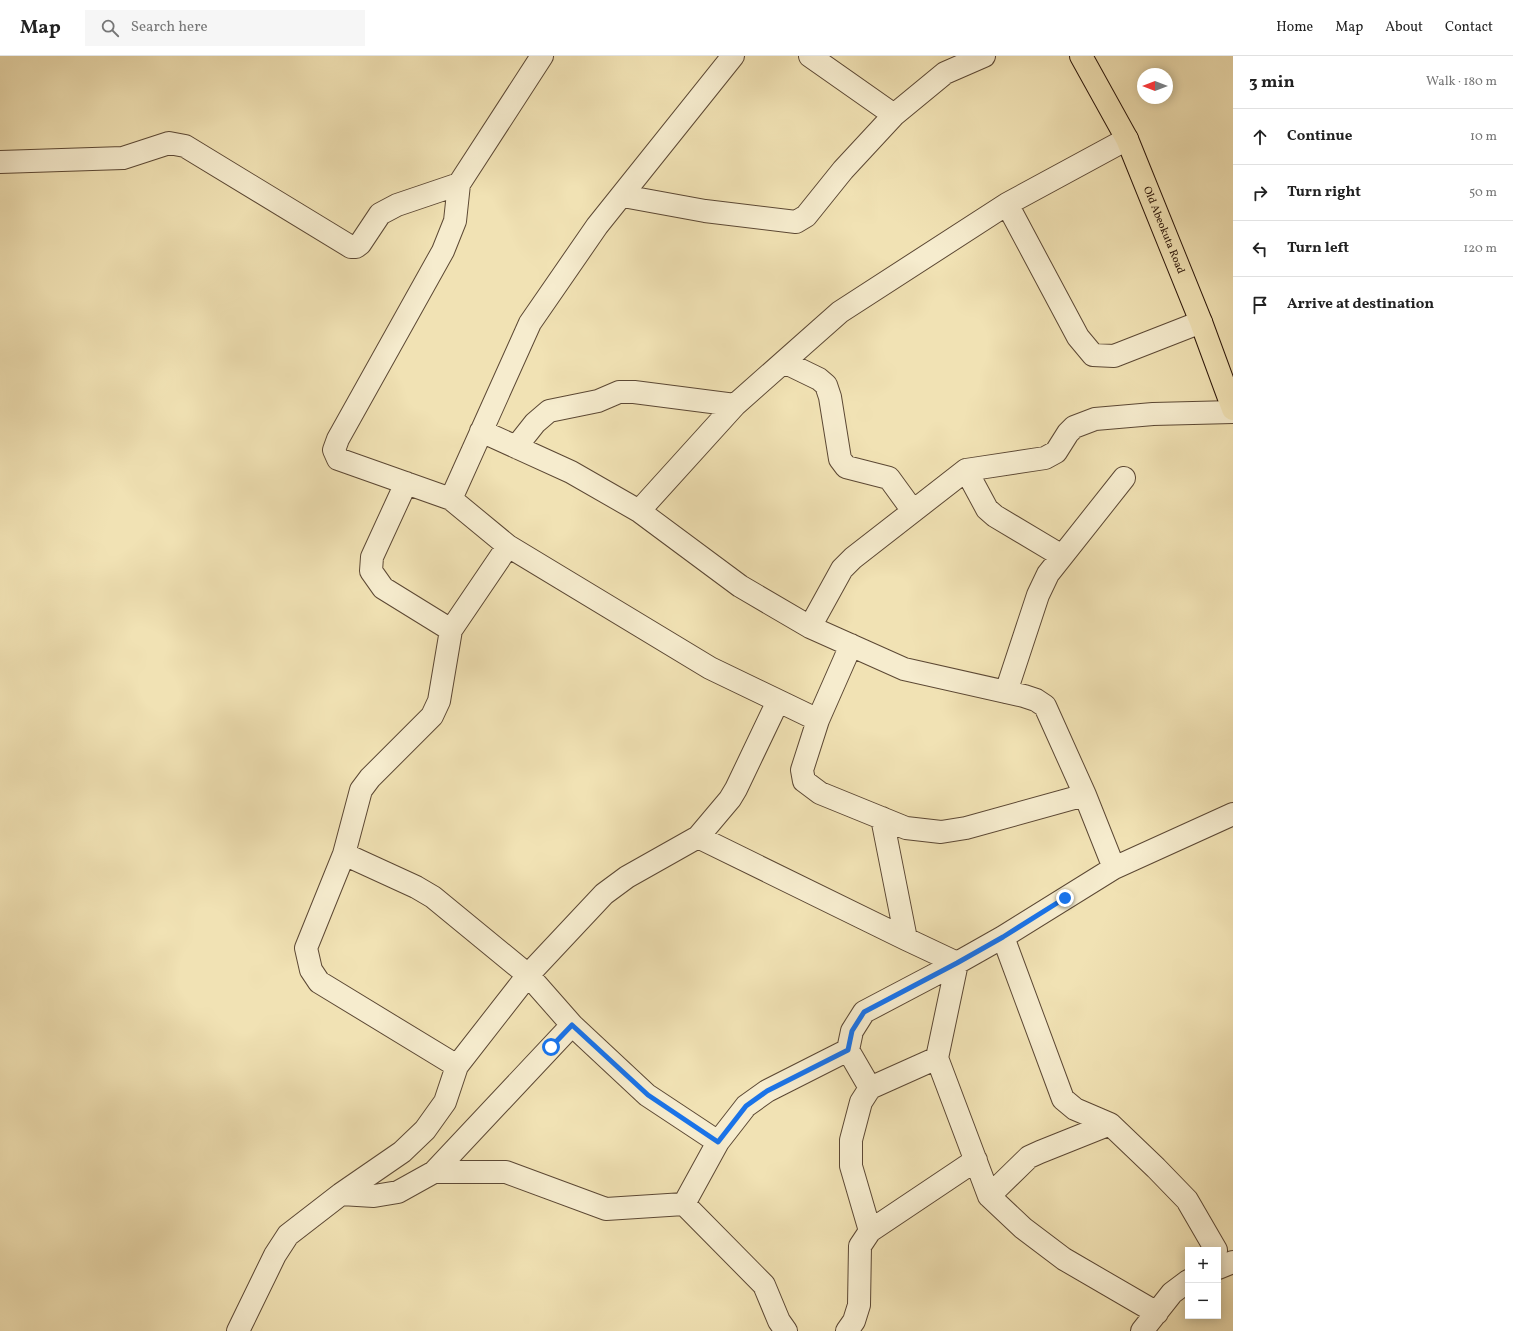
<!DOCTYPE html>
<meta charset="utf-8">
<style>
body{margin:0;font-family:Vollkorn,serif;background:#f6f6f6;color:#222}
.controls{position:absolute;right:12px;bottom:12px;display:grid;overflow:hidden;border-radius:0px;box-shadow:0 2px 10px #0003}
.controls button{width:36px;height:36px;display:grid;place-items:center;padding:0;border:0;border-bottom:1px solid #e0e0e0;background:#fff;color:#222;font:20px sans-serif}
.compass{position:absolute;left:1137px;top:12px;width:36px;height:36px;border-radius:50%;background:#fff;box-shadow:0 2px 10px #0003;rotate:270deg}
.stop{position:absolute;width:12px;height:12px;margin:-9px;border:3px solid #1a73e8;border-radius:50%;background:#fff}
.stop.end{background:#1a73e8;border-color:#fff;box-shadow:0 1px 4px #0008}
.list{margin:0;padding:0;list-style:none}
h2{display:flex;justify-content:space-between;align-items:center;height:52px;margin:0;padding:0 16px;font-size:17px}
h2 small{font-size:13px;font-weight:400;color:#767676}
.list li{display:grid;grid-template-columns:26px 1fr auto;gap:12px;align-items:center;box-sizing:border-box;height:56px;padding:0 16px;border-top:1px solid #e0e0e0}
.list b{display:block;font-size:15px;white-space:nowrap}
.list em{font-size:13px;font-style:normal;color:#767676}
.icon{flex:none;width:22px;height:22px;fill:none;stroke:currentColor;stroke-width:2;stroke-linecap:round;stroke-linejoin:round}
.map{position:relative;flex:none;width:1233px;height:1275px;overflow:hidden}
header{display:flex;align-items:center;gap:24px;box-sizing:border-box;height:56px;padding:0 20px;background:#fff;border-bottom:1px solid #e0e0e0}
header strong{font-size:19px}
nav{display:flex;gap:22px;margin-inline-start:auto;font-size:14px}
.search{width:280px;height:36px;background:#f6f6f6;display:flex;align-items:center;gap:10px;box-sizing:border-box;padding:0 14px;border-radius:0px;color:#767676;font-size:15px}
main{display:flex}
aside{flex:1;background:#fff}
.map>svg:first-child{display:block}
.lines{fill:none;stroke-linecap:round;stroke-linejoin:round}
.minor-casing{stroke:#5c4834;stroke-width:24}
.highway-casing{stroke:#2b1509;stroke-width:24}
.minor{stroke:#f6ecce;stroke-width:22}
.highway{stroke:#f1e2b4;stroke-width:22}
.route{stroke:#1a73e8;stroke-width:5}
.labels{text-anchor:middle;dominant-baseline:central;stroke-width:3.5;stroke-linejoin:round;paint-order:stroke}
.street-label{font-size:11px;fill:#2b1509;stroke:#f6ecce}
</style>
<header>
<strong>Map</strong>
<div class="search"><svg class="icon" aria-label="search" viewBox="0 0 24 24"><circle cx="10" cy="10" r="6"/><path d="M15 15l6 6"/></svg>Search here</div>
<nav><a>Home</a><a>Map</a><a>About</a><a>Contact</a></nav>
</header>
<main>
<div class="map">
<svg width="1233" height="1275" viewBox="0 0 1233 1275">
<rect width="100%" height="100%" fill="#f1e2b4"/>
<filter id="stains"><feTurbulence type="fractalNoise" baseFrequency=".005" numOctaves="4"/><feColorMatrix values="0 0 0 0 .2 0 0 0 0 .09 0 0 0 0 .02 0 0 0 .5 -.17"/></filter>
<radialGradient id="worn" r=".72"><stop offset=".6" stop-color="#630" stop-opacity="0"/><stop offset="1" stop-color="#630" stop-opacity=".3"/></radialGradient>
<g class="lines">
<g class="minor-casing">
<path id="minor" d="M542,0L459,128L455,165L443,195L338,383L334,394L338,403L451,443L508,490L710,612L818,664
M810,0L894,59
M0,106L123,102L169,87L185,90L351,191H356L360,188L380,158L397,149L459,128
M623,140L705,155L796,166L806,160L843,114L894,59L945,17L984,0
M1007,148L1078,281L1093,299L1114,300L1201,266
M784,306L819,323L826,329L830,341L840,403L846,411L889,422L913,455
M481,375L571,416L639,455L740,530L810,571L904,613L1024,640L1036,644L1045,650L1085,739L1114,812
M516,391L535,367L549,355L598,345L619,336H634L735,349
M966,414L987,453L995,460L1062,500
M406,427L372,501L371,515L383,532L451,574
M451,443L530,267L597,170L733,0
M639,455L735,349L840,256L1007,148L1127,83
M810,571L842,513L853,502L966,414L1045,402L1056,396L1068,377L1074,371L1095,363L1153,358L1233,356
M851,589L818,664L802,714L804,725L820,737L906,772L941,776L966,772L1085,739
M1006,636L1038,539L1048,518L1124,422
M882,762L906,883
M698,781L906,883L957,907
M344,798L416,831L433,841L528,919L572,969L647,1039L718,1086
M1003,881L1063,1043L1075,1053L1110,1068L1156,1112L1187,1144L1216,1194
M957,907L937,1002L989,1140L1023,1172L1064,1203L1157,1257
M457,1010L319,926L311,914L306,892L344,798L361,734L370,722L432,660L439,645L451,574L508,490
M870,1032L848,994L852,975L864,956L957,907L1003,881L1114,812L1233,758
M434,1116H506L606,1153L684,1148L764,1229L779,1265L786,1275
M341,1138L374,1140L398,1136L434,1116L572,969
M989,1140L1029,1101L1040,1096L1110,1068
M684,1148L718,1086L746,1050L767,1035L848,994
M870,1175L851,1110V1084L861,1046L870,1032L937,1002
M1218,1212L1233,1206
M238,1275L275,1199L288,1179L341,1138L402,1096L425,1074L445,1046L457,1010L528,919L604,838L627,821L698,781L730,743L736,733L778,645
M847,1275L854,1265L859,1249L860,1190L870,1175L976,1104
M1142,1275L1172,1237L1188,1225"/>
</g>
<g class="highway-casing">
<g id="highway">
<path id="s1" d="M1081,0L1127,83L1201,266L1233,353"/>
</g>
</g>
<use href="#minor" class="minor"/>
<use href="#highway" class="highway"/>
</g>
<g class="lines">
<path class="route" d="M551,991L572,969L648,1039L718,1086L746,1050L767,1035L848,994L852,975L864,956L957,907L1003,881L1065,842"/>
</g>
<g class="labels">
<g class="street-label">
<text stroke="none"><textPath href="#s1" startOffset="193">Old Abeokuta Road</textPath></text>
</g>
</g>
<rect width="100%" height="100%" filter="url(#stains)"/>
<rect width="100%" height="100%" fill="url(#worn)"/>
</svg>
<div class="controls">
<button>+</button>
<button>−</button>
</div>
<svg class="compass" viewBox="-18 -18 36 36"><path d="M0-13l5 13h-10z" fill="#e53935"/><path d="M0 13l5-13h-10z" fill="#767676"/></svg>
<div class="stop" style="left:551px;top:991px"></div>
<div class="stop end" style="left:1065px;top:842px"></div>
</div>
<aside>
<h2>3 min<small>Walk · 180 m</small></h2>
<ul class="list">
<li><svg class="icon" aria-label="ahead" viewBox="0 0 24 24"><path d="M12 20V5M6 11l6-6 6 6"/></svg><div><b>Continue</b></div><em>10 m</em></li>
<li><svg class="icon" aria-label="right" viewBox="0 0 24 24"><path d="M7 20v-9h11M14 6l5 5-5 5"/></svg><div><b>Turn right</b></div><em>50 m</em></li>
<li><svg class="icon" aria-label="left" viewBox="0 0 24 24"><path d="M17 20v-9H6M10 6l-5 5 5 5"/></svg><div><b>Turn left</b></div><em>120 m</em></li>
<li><svg class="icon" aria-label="arrive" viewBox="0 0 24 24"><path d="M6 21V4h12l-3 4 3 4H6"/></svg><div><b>Arrive at destination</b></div></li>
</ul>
</aside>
</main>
